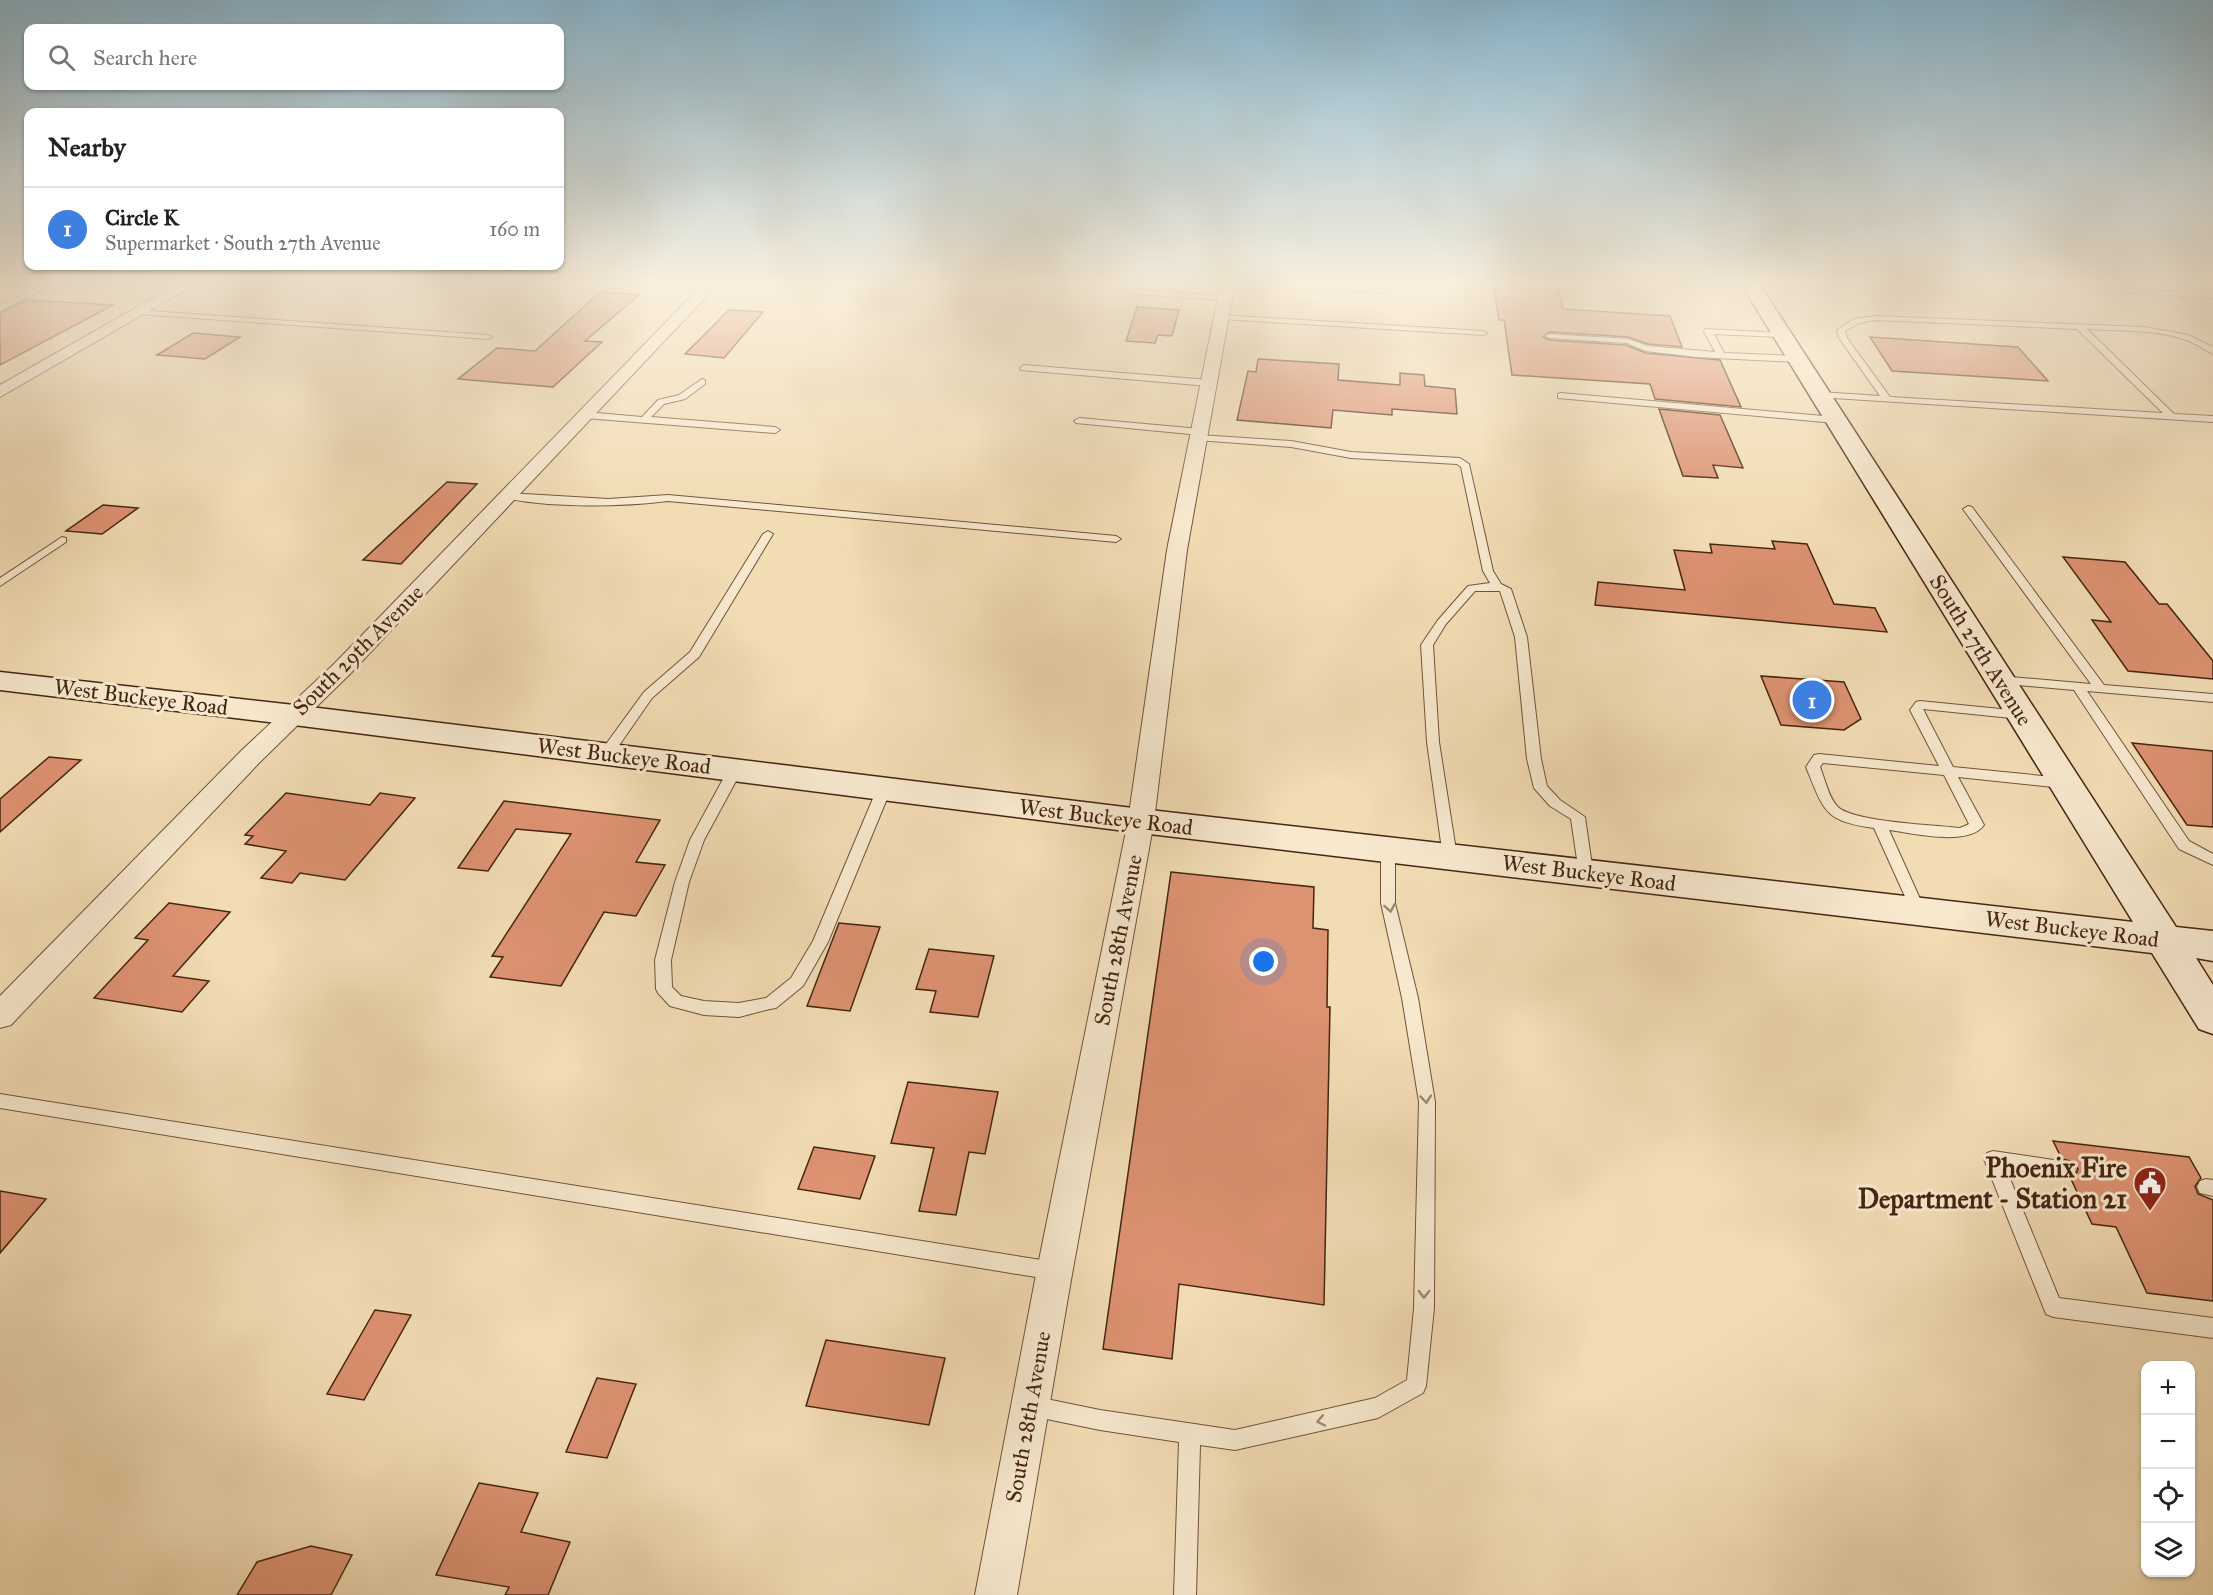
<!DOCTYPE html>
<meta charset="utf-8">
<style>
body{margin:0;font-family:"IM FELL Great Primer",serif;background:#f2f2f2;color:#222}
.controls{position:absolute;right:18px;bottom:18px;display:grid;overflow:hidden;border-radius:12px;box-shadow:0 2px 4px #0004}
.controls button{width:54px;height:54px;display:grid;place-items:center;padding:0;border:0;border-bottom:2px solid #e0e0e0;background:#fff;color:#222;font:30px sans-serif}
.you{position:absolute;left:1264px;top:962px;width:21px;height:21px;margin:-15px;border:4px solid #fff;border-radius:50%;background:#1a73e8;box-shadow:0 0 0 9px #1a73e833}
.badge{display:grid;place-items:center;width:39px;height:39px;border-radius:50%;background:#8f2418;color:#fff;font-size:20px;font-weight:700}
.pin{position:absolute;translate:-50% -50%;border:3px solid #fff;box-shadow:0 2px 6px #0006}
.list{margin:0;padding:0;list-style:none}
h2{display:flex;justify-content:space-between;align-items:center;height:78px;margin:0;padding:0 24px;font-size:26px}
h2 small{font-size:20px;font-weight:400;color:#767676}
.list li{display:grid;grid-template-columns:39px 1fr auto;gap:18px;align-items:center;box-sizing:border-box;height:84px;padding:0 24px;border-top:2px solid #e0e0e0}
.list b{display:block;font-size:22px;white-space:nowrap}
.list p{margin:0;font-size:20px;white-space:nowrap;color:#767676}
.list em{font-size:20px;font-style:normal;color:#767676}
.icon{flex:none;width:33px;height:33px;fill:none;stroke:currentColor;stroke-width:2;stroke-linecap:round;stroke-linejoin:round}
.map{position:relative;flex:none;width:2213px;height:1595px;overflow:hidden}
.search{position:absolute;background:#fff;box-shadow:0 2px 4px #0004;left:24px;top:24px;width:540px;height:66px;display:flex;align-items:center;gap:15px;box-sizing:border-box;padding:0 21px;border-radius:12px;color:#767676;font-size:22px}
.panel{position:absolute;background:#fff;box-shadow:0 2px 4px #0004;left:24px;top:108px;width:540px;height:162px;border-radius:12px}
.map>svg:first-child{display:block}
.building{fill:#dd9272;stroke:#462511;stroke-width:1.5}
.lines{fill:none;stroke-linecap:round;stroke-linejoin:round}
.service-casing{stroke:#71533a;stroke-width:2}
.minor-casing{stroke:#71533a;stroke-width:2}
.secondary-casing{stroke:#462511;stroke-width:3}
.service{fill:#f7e8ce;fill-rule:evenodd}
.minor{fill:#f7e8ce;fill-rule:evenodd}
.secondary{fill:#f7e8ce;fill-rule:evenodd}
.oneway{stroke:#9e8670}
.labels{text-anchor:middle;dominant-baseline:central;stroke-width:6;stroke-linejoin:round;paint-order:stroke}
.street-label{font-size:22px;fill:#462511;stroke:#f7e8ce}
.near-poi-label{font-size:27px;font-weight:bold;fill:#462511;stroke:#f7e8ce;text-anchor:end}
</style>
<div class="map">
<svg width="2213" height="1595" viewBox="0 0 2213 1595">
<rect width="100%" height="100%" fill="#f2dcb4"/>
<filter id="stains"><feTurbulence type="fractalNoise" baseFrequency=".00333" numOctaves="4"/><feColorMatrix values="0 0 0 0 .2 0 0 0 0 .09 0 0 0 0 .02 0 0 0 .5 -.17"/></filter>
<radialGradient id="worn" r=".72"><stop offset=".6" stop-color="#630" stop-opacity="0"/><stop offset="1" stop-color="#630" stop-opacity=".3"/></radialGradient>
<path class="building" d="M1493,282L1557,284L1563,309L1670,316L1682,347L1648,344L1628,337L1549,332L1543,337L1549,340L1626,345L1646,353L1720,360L1741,407L1655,399L1650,384L1512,375L1504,320H1499Z
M600,292L639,295L585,341L602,342L553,387L458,379L497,348L535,351Z
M27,300L113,305L0,365V313Z
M1137,307L1179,310L1172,336L1158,335L1155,343L1126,341Z
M729,310L763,312L724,358L685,354Z
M193,333L240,337L205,359L157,355Z
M1870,337L2018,347L2048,381L1892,371Z
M1258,359L1339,364L1338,380L1400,385V373L1424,375L1425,386L1455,389L1457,414L1392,409V415L1333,410L1331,428L1237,420L1248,371L1256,372Z
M1659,409L1720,415L1743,468L1713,465L1718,478L1683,476Z
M447,482L477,484L401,564L363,560Z
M103,505L138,508L102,534L66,531Z
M1772,541L1807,544L1834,604L1875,608L1887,632L1595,605L1598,582L1685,590L1674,550L1712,553L1710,544L1775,549Z
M2063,557L2125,562L2159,604H2167L2213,661V679L2128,671L2092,620L2111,622Z
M1761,676L1844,682L1861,719L1844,730L1781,725Z
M2132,743L2213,751V827L2187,825Z
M49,757L81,760L0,832V799Z
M286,793L370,805L380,793L415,798L345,880L300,873L292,883L261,878L286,851L245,844L253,836L245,835Z
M504,801L660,820L636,862L665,865L636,916L604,912L561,986L490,977L503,957L492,956L571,834L516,829L488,871L458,868Z
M1171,872L1314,887L1313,928L1328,930L1327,1007H1330L1324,1305L1179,1284L1172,1359L1103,1349Z
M169,903L230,912L173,976L209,981L182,1012L94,998L148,940L135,938Z
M839,923L880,927L850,1011L807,1006Z
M929,949L994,956L978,1017L930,1012L936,991L916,989Z
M908,1082L998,1092L985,1154L969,1152L956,1215L919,1211L934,1148L891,1143Z
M2053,1141L2189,1157L2201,1178L2195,1186L2198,1194L2213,1200V1301L2147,1293L2116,1227L2092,1224L2071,1179L2075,1177L2078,1169L2074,1162L2062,1159Z
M814,1147L875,1156L860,1199L798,1189Z
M0,1191L46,1199L0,1253Z
M375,1310L411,1315L364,1400L327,1394Z
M826,1340L945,1358L929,1425L806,1406Z
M597,1378L636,1384L607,1458L566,1452Z
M479,1483L538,1493L521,1532L570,1542L548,1595H505L509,1587L436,1575Z
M311,1546L352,1555L331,1595H237L257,1562Z"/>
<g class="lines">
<g class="service-casing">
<path id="service" d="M47,282H58L0,311V306Z
M1229,282H1277L1386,289L1390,291L1386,293L1233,284Z
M1977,282H2024L2213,294V298L1981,284Z
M1138,290L1226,296L1230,298L1226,300L1135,294L1134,292Z
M136,310L488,335L492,337L488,339L139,314L135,312Z
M1219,315L1483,331L1487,333L1483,335L1222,319H1219Z
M1876,316L2144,327L2188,335L2213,347V354C2203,349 2194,342 2183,339C2153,329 2118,331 2087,329L2174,414L2213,416V422L1817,397V393L1820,392L1880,396L1839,338L1837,330L1854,319ZM1876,320L2077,329L2163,413L1890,397L1847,338L1845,331L1859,323Z
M1705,329L1785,333L1786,335L1782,337L1714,334L1724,353L1797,356L1801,359L1797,362L1697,357L1646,351L1627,343L1549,338L1545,336L1549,334L1628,339L1648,346L1715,352L1704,331Z
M1024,365L1209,380L1213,383L1209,386L1021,370L1020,368Z
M702,379L705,380V384L685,399L664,404L651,417L775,427L780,430L775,433L585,418L580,415L585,412L642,417L658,400L679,395Z
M1561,393L1835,417L1840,420L1835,423L1558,398V394Z
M1079,418L1200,429L1205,432L1200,435L1076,423L1074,421Z
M1199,435L1291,441L1351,452L1460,458L1469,464L1493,571L1501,584L1511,589L1527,637L1541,759L1547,786L1560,800L1585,817L1593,873L1591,877H1581L1579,873L1571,819L1550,806L1534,788L1527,759L1515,637L1500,591H1475L1446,624L1433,645L1439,742L1457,857L1455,861H1445L1443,857L1427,742L1421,645L1438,620L1468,586L1490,583L1483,571L1461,467L1457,464L1351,458L1291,447L1196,440V436Z
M508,493L608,499L668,495L1116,536L1121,539L1116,542L668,501C620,507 552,508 504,498V494Z
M1968,506L1972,507L2104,685L2213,694V702L2087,691L2189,841L2213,854V865L2179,849L2074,690L1995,683L1993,680L1995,677L1999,676L2091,684L1963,509Z
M768,531L773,534L699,657L652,698L611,757H601L599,754L601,751L644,692L690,652L763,534Z
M62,537L66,538V542L0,586V578Z
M1920,701L2021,711L2027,715L2021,719L1923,709L1953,767L2063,778L2070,783L2063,788L1958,777L1984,825C1969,847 1912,833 1889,830L1926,912L1924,916H1914L1912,912L1874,828C1824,821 1824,811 1806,767L1814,755L1819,754L1939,766L1910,710L1916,702ZM1823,763L1944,775L1969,824L1960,828C1936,825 1850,822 1837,806C1828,796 1825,779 1820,767Z
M735,766L742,770L704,840L689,882L671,960L672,987L681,996L704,1001L739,1003L766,998L791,978L813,941L877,789L884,784L891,789L828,942L803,986L776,1008L770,1009L739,1017L704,1015L670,1006L658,993L656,989L655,960L675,882L690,840L728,770Z
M1388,845L1393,846L1395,850V903L1418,998L1435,1102L1434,1308L1426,1386L1423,1393L1378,1418L1235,1450L1200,1445L1196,1595H1174L1179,1442L1100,1430L1032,1416L1025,1413L1022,1406L1025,1399L1032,1396L1100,1410L1235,1430L1375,1398L1407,1380L1414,1308L1419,1102L1402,998L1381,903V850L1383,846Z
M0,1094L1054,1262L1061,1264L1063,1271L1061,1278L1054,1280L0,1108Z
M1993,1151L2067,1162L2073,1164L2076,1170L2073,1176L2067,1178L2006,1169L2059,1298L2213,1318V1338L2053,1317L2046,1314L1984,1159L1987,1153Z
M2206,1179L2213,1180V1196L2200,1193L2197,1187L2200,1181Z"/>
</g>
<g class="minor-casing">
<path id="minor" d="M181,282H199L0,397V385Z
M705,282H720L350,674L260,762L11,1025L0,1028V996L242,750L334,664Z
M1221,282H1235L1187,550L1154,821L1071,1280L1017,1595H975L1035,1280L1128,821L1167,550Z"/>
</g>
<g class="secondary-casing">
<path id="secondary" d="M1740,282H1758L2176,927L2213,931V961L2196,958L2213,985V1034L2199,1029L2152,953L1141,833L294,725L0,690V672L294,705L1141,809L2133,922Z"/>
</g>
<use href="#service" class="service"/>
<use href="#minor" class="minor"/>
<use href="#secondary" class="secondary"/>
</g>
<defs><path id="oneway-chevron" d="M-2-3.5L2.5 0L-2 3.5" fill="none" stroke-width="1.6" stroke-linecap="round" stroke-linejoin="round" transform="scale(1.5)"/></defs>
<g class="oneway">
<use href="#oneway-chevron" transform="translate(1390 908) rotate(80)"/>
<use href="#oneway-chevron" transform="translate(1426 1099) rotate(85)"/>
<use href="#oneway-chevron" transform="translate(1424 1294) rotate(91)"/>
<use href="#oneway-chevron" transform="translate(1321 1421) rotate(168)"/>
</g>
<linearGradient id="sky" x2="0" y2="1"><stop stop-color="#89b7d0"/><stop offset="0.56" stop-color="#f9efdd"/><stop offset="1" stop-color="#f9efdd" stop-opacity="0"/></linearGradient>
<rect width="2213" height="506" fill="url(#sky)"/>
<defs>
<g id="civic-pin" transform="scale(1.725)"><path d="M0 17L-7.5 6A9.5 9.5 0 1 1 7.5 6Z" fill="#8f2418" stroke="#f7e8ce"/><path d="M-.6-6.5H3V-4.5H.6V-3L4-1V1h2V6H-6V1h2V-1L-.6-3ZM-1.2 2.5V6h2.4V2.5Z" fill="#fff"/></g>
</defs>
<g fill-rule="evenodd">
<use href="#civic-pin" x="2150" y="1183"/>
</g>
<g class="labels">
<g class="street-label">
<text transform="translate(358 650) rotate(-45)">South 29th Avenue</text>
<text transform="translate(1981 650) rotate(58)">South 27th Avenue</text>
<text transform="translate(141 697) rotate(7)">West Buckeye Road</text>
<text transform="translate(624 756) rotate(7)">West Buckeye Road</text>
<text transform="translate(1106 817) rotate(7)">West Buckeye Road</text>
<text transform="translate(1589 873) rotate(7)">West Buckeye Road</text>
<text transform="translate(2072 929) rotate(7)">West Buckeye Road</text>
<text transform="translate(1118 940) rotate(-79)">South 28th Avenue</text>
<text transform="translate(1028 1417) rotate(-80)">South 28th Avenue</text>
</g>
<g class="near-poi-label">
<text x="2127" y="1167">Phoenix Fire<tspan x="2127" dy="31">Department - Station 21</tspan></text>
</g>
</g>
<rect width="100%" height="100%" filter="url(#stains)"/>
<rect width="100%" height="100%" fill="url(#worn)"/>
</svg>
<div class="controls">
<button>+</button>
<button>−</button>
<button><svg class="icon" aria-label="locate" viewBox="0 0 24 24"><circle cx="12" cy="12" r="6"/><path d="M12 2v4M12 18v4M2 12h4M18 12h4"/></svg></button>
<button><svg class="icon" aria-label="layers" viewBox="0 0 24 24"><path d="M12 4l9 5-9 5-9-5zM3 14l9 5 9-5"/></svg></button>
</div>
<div class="you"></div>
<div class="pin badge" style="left:1812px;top:700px;background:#3f7fe0">1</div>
<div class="search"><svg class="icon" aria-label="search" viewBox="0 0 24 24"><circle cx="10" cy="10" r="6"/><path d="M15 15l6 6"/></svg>Search here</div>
<section class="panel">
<h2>Nearby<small></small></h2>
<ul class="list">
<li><span class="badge" style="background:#3f7fe0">1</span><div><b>Circle K</b><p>Supermarket · South 27th Avenue</p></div><em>160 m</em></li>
</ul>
</section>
</div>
